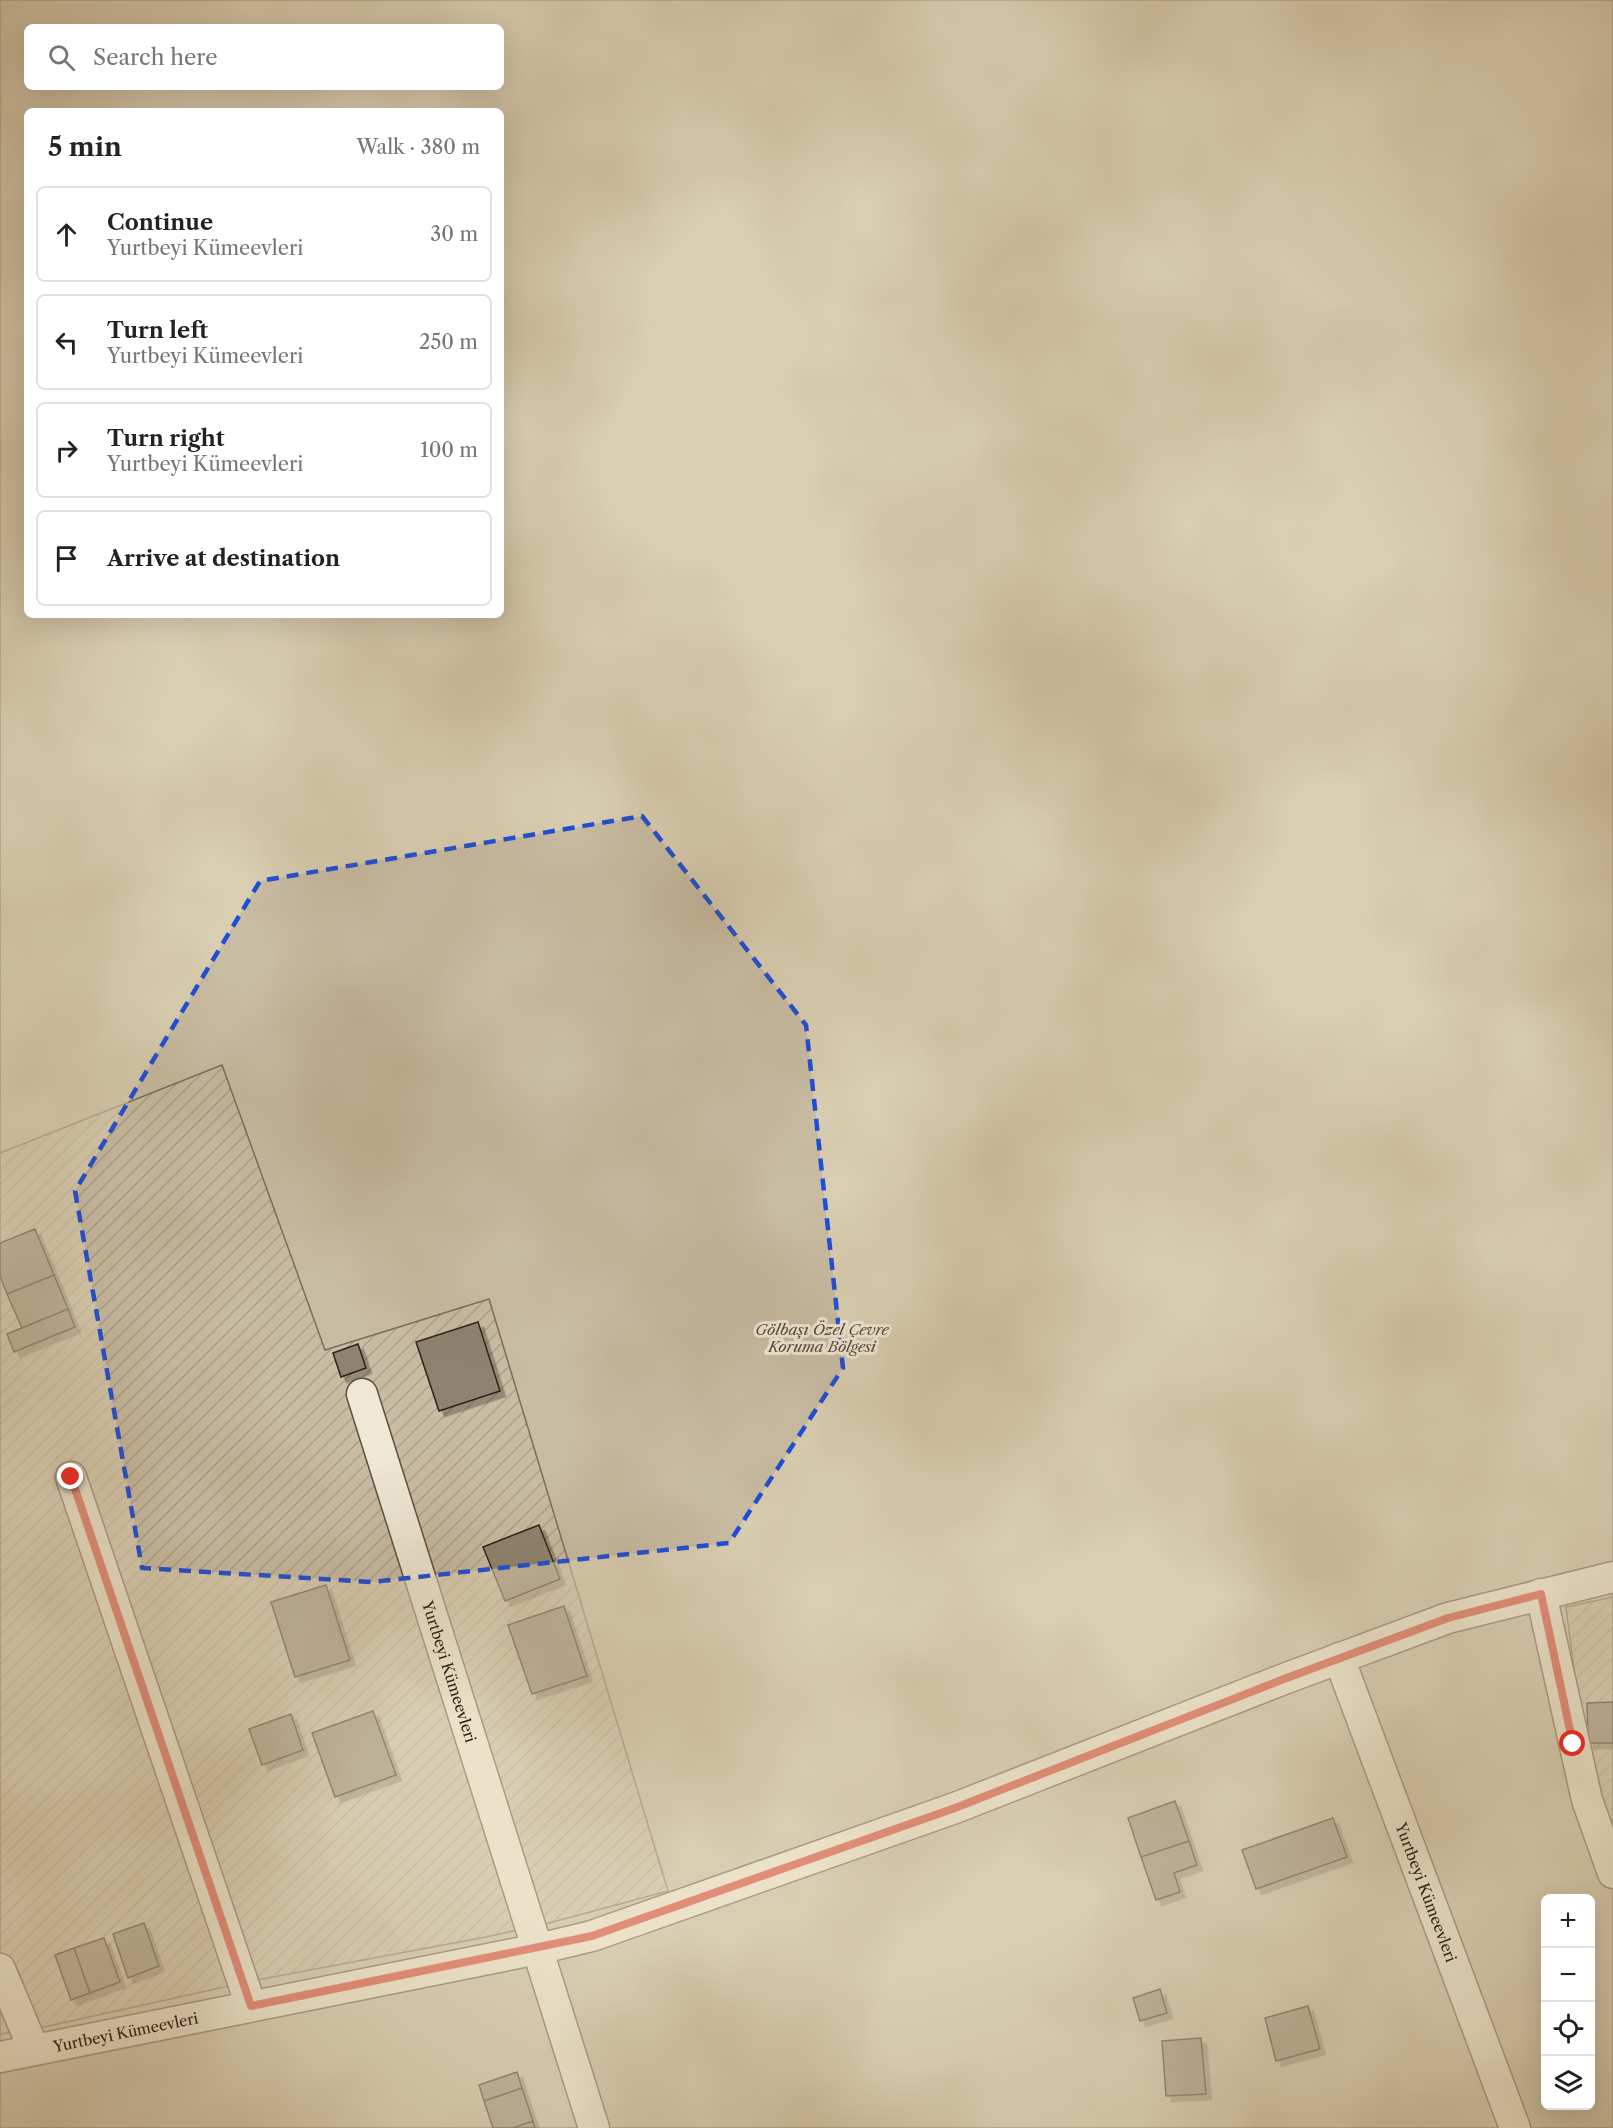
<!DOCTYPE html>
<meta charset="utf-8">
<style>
body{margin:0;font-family:"Libre Caslon Text",serif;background:#f2f2f2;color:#222}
.controls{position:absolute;right:18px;bottom:18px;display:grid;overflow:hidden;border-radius:9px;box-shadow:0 6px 24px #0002}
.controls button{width:54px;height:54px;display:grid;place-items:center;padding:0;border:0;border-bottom:2px solid #e0e0e0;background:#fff;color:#222;font:30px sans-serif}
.stop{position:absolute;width:18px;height:18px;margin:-14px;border:4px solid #d93025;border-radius:50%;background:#fff}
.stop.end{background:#d93025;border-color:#fff;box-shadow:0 2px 6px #0008}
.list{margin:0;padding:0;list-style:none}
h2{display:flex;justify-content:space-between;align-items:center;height:78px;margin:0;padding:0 24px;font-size:26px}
h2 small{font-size:20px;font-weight:400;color:#767676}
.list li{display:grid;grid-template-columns:39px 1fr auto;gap:18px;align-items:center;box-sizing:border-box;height:96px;margin:0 12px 12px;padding:0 12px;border:2px solid #e0e0e0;border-radius:9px}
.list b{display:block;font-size:22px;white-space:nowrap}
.list p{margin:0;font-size:20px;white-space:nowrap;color:#767676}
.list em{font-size:20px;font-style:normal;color:#767676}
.icon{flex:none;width:33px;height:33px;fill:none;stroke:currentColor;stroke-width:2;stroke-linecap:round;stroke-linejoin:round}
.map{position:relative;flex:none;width:1613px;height:2128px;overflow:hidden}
.search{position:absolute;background:#fff;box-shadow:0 6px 24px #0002;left:24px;top:24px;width:480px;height:66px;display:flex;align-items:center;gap:15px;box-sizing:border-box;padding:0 21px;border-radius:9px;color:#767676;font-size:22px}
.panel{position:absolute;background:#fff;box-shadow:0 6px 24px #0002;left:24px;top:108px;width:480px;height:510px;border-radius:9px}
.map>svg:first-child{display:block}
.park{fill:#c8bca3;stroke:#7b6e5e;stroke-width:1.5;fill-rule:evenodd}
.garden{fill:url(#garden-furrows);stroke:#7b6e5e;stroke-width:1.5}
.building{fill:#8e826f;stroke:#2e2019;stroke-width:1.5;filter:url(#shadow)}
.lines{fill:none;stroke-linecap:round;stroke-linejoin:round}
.minor-casing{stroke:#5c4f42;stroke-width:33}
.minor{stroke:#efe8d5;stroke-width:30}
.route{stroke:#d93025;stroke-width:8}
.marked{fill:none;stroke:#1d4ed8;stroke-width:4.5;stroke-dasharray:12 8;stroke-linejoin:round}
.labels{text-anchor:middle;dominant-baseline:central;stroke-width:6;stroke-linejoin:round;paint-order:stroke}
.park-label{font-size:15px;font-style:italic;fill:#54473c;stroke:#efe8d5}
.street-label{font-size:15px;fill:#2e2019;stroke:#efe8d5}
</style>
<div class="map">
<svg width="1613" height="2128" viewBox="0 0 1613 2128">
<defs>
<pattern id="garden-furrows" width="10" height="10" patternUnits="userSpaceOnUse" patternTransform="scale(1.5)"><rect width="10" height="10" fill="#c8bca3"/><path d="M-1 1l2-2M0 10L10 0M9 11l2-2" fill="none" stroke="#aca18c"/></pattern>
<filter id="shadow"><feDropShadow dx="5.5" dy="5.5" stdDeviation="0" flood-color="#0004"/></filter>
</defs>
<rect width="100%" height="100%" fill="#e7dcbf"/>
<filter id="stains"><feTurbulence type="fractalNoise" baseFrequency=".00333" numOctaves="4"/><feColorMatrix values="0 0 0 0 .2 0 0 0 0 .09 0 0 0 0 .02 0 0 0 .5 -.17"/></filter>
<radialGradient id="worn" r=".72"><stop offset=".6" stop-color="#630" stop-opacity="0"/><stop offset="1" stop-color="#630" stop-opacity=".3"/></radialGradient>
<path class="park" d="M0,0H1613V2128H0ZM27,27H501V87H27ZM27,111H501V615H27ZM1546,1898H1590V2106H1546Z"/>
<path class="garden" d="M222,1065L325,1350L489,1299L668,1891L549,1923L486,1937L251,1981L44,2027L0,2034V1153Z
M1613,1597V1845L1586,1761L1566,1607Z"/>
<path class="building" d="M35,1229L54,1275L7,1294L0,1276V1243Z
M54,1275L68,1309L22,1328L7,1294Z
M68,1309L75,1327L14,1352L7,1334Z
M478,1322L500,1391L439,1411L416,1342Z
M358,1344L366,1368L341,1377L333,1353Z
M539,1525L560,1579L505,1601L483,1547Z
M326,1585L350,1660L295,1677L271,1602Z
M564,1606L587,1676L532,1694L508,1625Z
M1613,1702V1743H1588L1587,1703Z
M373,1711L396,1775L335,1797L312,1733Z
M291,1714L303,1750L262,1765L249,1729Z
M1175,1801L1189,1841L1141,1857L1128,1818Z
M1333,1818L1347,1857L1256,1889L1242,1850Z
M1189,1841L1197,1865L1174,1873L1180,1892L1156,1900L1141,1857Z
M144,1923L159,1966L128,1978L113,1934Z
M104,1938L120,1982L90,1993L74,1948Z
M74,1948L90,1993L71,2000L55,1955Z
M1160,1989L1167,2013L1140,2021L1133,1998Z
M1308,2006L1320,2049L1276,2061L1265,2018Z
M1201,2038L1206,2094L1166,2096L1162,2041Z
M517,2072L522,2088L484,2101L479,2085Z
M522,2088L533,2121L513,2128H493L484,2101Z
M533,2121L535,2128H513Z"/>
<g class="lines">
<g class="minor-casing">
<g id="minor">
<path id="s1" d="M362,1394L594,2128"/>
<path d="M71,1477L251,2006"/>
<path d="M1541,1594L1587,1800L1613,1873"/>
<path id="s2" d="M1339,1658L1515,2128"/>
<path d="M0,1969L34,2050"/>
<path id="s3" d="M0,2057L538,1949L592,1936L955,1808L1284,1679L1448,1618L1613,1577"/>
</g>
</g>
<use href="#minor" class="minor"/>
</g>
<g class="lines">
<path class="route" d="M71,1477L251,2006L592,1936L955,1808L1284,1679L1448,1618L1541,1594L1573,1744"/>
</g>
<path d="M0 0H1613V2128H0ZM642,816L806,1025L843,1368L729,1543L372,1582L142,1568L75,1191L260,881Z" fill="#e7dcbf" fill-opacity=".55" fill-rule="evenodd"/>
<path class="marked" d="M642,816L806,1025L843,1368L729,1543L372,1582L142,1568L75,1191L260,881Z"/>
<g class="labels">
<g class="park-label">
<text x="822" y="1329">Gölbaşı Özel Çevre<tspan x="822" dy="17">Koruma Bölgesi</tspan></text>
</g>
<g class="street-label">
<text stroke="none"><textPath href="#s1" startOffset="291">Yurtbeyi Kümeevleri</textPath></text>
<text stroke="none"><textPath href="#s2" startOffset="250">Yurtbeyi Kümeevleri</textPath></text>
<text stroke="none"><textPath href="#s3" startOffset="128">Yurtbeyi Kümeevleri</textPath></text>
</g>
</g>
<rect width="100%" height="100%" filter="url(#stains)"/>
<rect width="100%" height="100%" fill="url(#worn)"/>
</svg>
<div class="controls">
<button>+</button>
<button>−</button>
<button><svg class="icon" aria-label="locate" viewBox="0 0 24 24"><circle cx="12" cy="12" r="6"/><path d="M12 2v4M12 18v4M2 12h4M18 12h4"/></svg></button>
<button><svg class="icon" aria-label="layers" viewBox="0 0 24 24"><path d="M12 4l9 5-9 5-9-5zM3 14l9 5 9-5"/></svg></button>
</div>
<div class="stop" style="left:1573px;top:1744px"></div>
<div class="stop end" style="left:71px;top:1477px"></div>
<div class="search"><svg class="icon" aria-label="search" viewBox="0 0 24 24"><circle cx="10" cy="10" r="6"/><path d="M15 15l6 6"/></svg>Search here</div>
<section class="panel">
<h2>5 min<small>Walk · 380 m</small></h2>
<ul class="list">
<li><svg class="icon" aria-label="ahead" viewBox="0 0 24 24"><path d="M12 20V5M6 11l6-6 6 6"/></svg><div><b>Continue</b><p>Yurtbeyi Kümeevleri</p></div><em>30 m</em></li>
<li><svg class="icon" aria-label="left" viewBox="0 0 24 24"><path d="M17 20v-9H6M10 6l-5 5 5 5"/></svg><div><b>Turn left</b><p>Yurtbeyi Kümeevleri</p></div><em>250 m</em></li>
<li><svg class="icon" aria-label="right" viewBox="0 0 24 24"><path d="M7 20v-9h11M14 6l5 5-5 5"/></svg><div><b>Turn right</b><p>Yurtbeyi Kümeevleri</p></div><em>100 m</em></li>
<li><svg class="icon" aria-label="arrive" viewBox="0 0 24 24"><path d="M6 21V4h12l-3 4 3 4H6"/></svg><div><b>Arrive at destination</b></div></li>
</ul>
</section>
</div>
